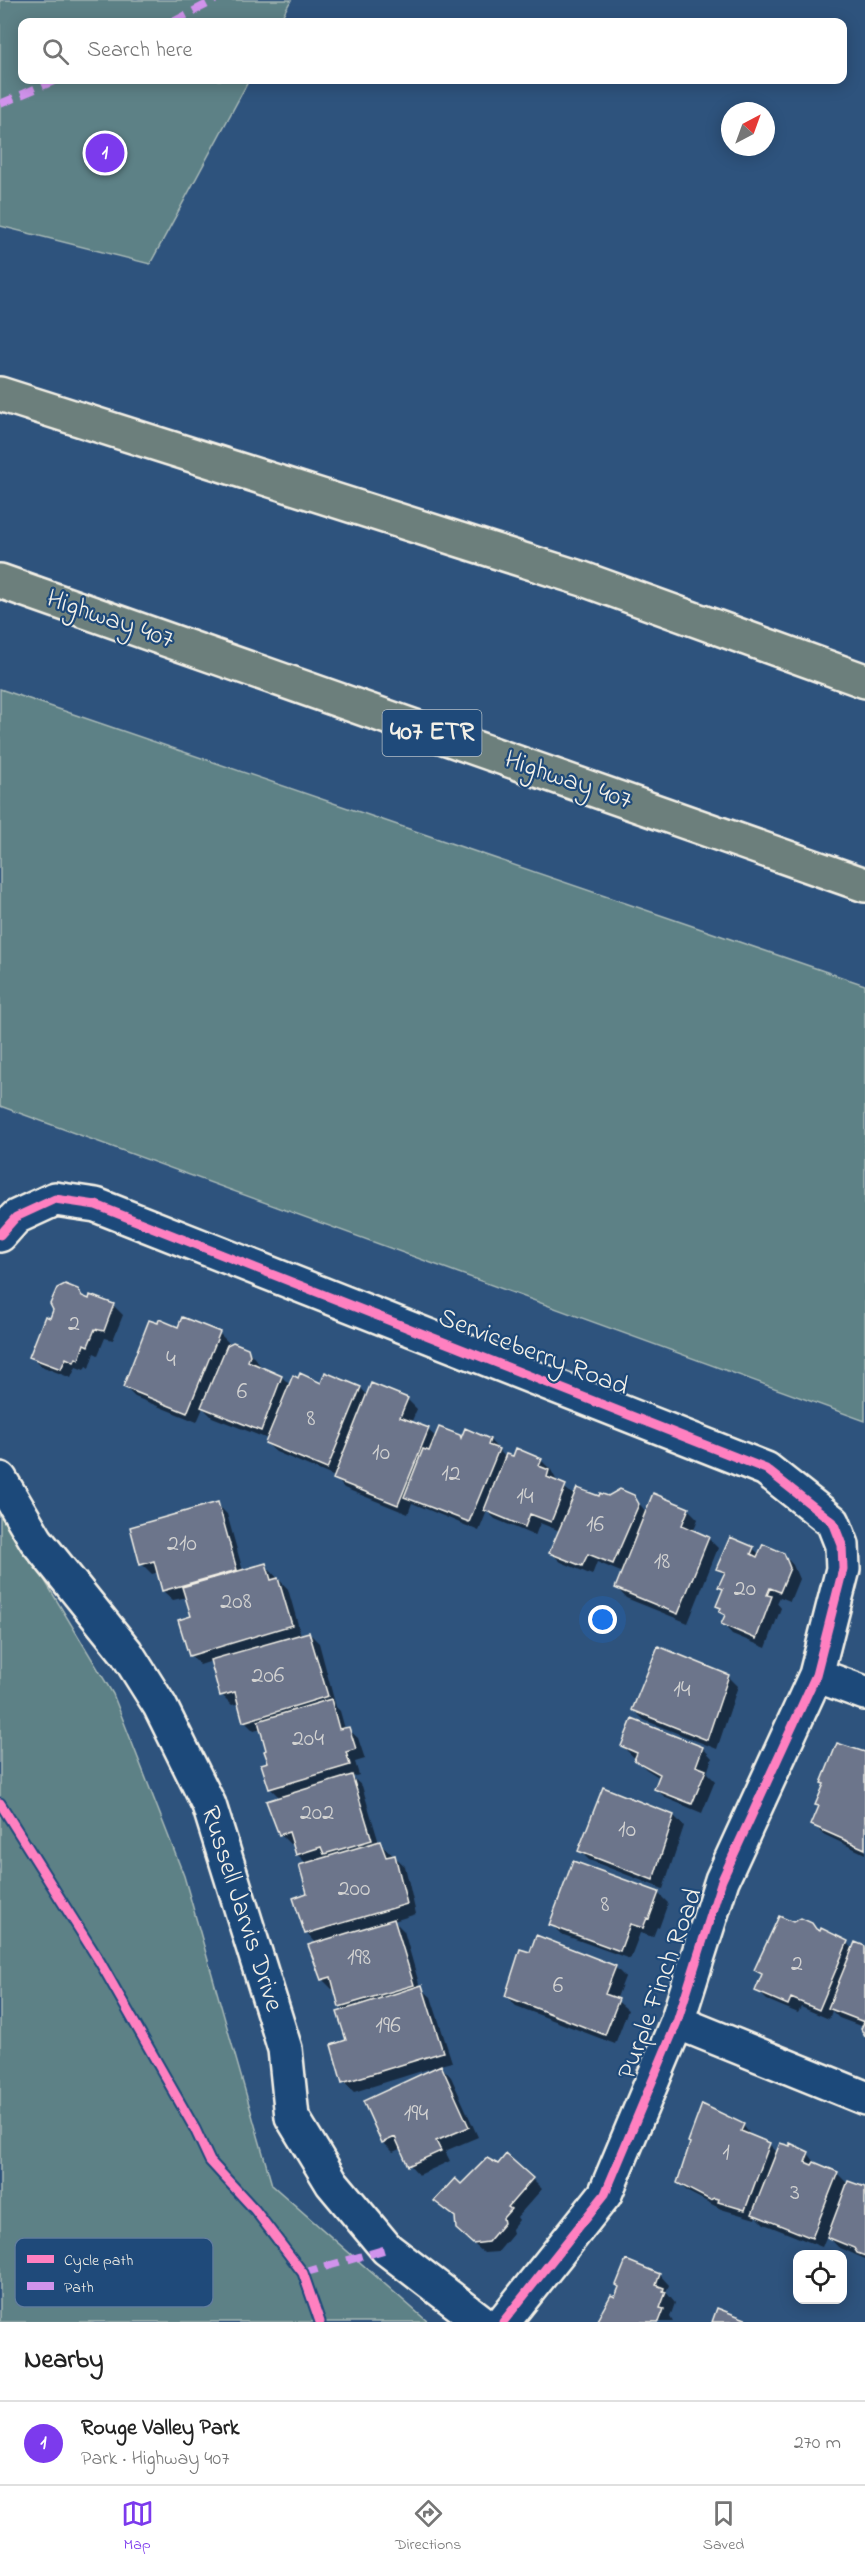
<!DOCTYPE html>
<meta charset="utf-8">
<style>
body{margin:0;font-family:"Indie Flower",sans-serif;background:#f6f6f6;color:#222}
.controls{position:absolute;right:18px;bottom:18px;display:grid;overflow:hidden;border-radius:12px;box-shadow:0 3px 15px #0003}
.controls button{width:54px;height:54px;display:grid;place-items:center;padding:0;border:0;border-bottom:2px solid #e0e0e0;background:#fff;color:#222;font:30px sans-serif}
.compass{position:absolute;left:721px;top:102px;width:54px;height:54px;border-radius:50%;background:#fff;box-shadow:0 3px 15px #0003;rotate:41deg}
.you{position:absolute;left:603px;top:1620px;width:21px;height:21px;margin:-15px;border:4px solid #fff;border-radius:50%;background:#1a73e8;box-shadow:0 0 0 9px #1a73e833}
.badge{display:grid;place-items:center;width:39px;height:39px;border-radius:50%;background:#7c3aed;color:#fff;font-size:20px;font-weight:700}
.pin{position:absolute;translate:-50% -50%;border:3px solid #fff;box-shadow:0 2px 6px #0006}
.list{margin:0;padding:0;list-style:none}
h2{display:flex;justify-content:space-between;align-items:center;height:78px;margin:0;padding:0 24px;font-size:26px}
h2 small{font-size:20px;font-weight:400;color:#767676}
.list li{display:grid;grid-template-columns:39px 1fr auto;gap:18px;align-items:center;box-sizing:border-box;height:84px;padding:0 24px;border-top:2px solid #e0e0e0}
.list b{display:block;font-size:22px;white-space:nowrap}
.list p{margin:0;font-size:20px;white-space:nowrap;color:#767676}
.list em{font-size:20px;font-style:normal;color:#767676}
.icon{flex:none;width:33px;height:33px;fill:none;stroke:currentColor;stroke-width:2;stroke-linecap:round;stroke-linejoin:round}
.map{position:relative;flex:none;width:865px;height:2322px;overflow:hidden}
.search{position:absolute;background:#fff;box-shadow:0 3px 15px #0003;left:18px;right:18px;top:18px;height:66px;display:flex;align-items:center;gap:15px;box-sizing:border-box;padding:0 21px;border-radius:12px;color:#767676;font-size:22px}
.sheet{height:162px;background:#fff}
nav{display:flex;justify-content:space-around;align-items:center;box-sizing:border-box;height:84px;border-top:2px solid #e0e0e0;background:#fff;font-size:16px;color:#767676}
nav a{display:grid;justify-items:center;gap:3px}
nav .on{color:#7c3aed}
.map>svg:first-child{display:block}
.green{fill:#5d8186;stroke:#a8b9b7;stroke-width:1.5}
.shadow{fill:#0007}
.building{fill:#6c758b;stroke:#f4f1e8;stroke-width:1.5}
.lines{fill:none;stroke-linecap:round;stroke-linejoin:round}
.minor-casing{stroke:#f4f1e8;stroke-width:38}
.motorway-casing{stroke:#f4f1e8;stroke-width:38}
.minor{stroke:#1f4a7a;stroke-width:33}
.motorway{stroke:#6c7f7c;stroke-width:33}
.quiet{stroke:#d193ec;stroke-width:8;stroke-dasharray:15 8;stroke-linecap:butt}
.cycleway-casing{stroke:#1f4a7a;stroke-width:13}
.cycleway{stroke:#ff80c0;stroke-width:9}
.labels{text-anchor:middle;dominant-baseline:central;stroke-width:4.5;stroke-linejoin:round;paint-order:stroke}
.number-label{font-size:24px;fill:#d2d2d1}
.shield{fill:#1f4a7a;stroke:#b4bfc7;stroke-width:1.5}
.shield-label{font-size:26px;font-weight:bold;fill:#f4f1e8}
.street-label{font-size:27px;fill:#f4f1e8;stroke:#1f4a7a}
.key{fill:#1f4a7a;stroke:#5f7c9b;stroke-width:1.5}
.key-label{font-size:16px;fill:#f4f1e8}
</style>
<div class="map">
<svg width="865" height="2322" viewBox="0 0 865 2322">
<rect width="100%" height="100%" fill="#2e537d"/>
<filter id="ink" filterUnits="userSpaceOnUse"><feTurbulence type="fractalNoise" baseFrequency=".0167" numOctaves="2"/><feDisplacementMap in="SourceGraphic" scale="12" xChannelSelector="R" yChannelSelector="G"/><feConvolveMatrix kernelMatrix="1 2 1 2 8 2 1 2 1" color-interpolation-filters="sRGB"/></filter>
<g filter="url(#ink)">
<path class="green" d="M0,0H291L279,22H22V80H249L150,264L0,226Z
M0,689L865,985V1421L0,1106Z
M0,1506L113,1694L184,1876L272,2185L428,2322H0Z"/>
<path class="shadow" d="M77,1290L87,1300L113,1305L123,1315L113,1340L105,1338L98,1355L94,1353L89,1368L86,1366L84,1370L76,1367L71,1378L41,1366L31,1356L51,1320Z
M179,1329L219,1333L229,1343L228,1346L247,1349L264,1370L282,1377L290,1385H321L326,1374L361,1388L368,1396L407,1399L417,1409L411,1423L428,1430L436,1437L462,1439L466,1430L490,1440L506,1458L541,1460L551,1470L558,1483L575,1496L599,1498L633,1496L647,1513L688,1509L698,1519L693,1532L708,1538L718,1548L688,1623L626,1598L617,1588L623,1573L597,1562L592,1575L561,1562L551,1553L560,1531L540,1523L535,1536L495,1519L487,1511L479,1531L412,1503L408,1514L344,1488L335,1477L276,1452L266,1443L268,1439L212,1417L203,1408L197,1422L135,1397L125,1387Z
M217,1504L227,1514L243,1571L265,1565L288,1589L301,1635L309,1633L319,1643L336,1707L340,1711L345,1729H348L358,1738L365,1759L355,1762L359,1775L352,1777L362,1786L379,1843L405,1866L416,1914L394,1921L404,1931L420,1987L431,1997L452,2062L440,2065L451,2077L478,2137L445,2151L450,2161L419,2175L410,2165L402,2148L393,2152L383,2142L438,2066L354,2092L344,2082L348,2041L345,2011L341,2006L336,1988L332,1989L322,1979L317,1944L307,1933L309,1894L307,1864L297,1854L294,1844H290L280,1834V1798L270,1788L268,1751L261,1729L254,1731L244,1721L239,1703L232,1705L222,1695L212,1661L200,1665L190,1655L193,1617L187,1597L173,1600L163,1591L159,1572L152,1574L142,1564Z
M753,1548L760,1555L783,1554L793,1565L799,1579L790,1601L780,1597L777,1603L781,1608L766,1648L732,1634L723,1624L726,1617L718,1606L724,1591L720,1587L725,1575L718,1569Z
M728,1676L738,1686L717,1749L644,1720L634,1710Z
M632,1720L703,1748L712,1758L707,1773L715,1781L702,1813L666,1798L656,1789L660,1778L646,1769L622,1746Z
M865,1754V1854L823,1834L813,1824L820,1807L817,1804L825,1785L822,1782Z
M674,1816L684,1826L663,1889L589,1860L579,1850Z
M658,1893L668,1903L659,1928L657,1927L653,1937L640,1933L630,1959L561,1934L551,1924Z
M793,1923L812,1924L819,1932L847,1943L854,1949L865,1948V2035L863,2027L839,2018L832,2011L829,2019L801,2007L798,2013L767,2000L757,1990L763,1976L756,1970Z
M521,1950L615,1967L625,1977L616,2000L628,2010L615,2044L516,2006L506,1996Z
M743,2125L752,2137L769,2144L778,2153H808L817,2165L837,2173L848,2184L865,2189V2259L838,2247L827,2235L822,2247L764,2224L756,2216L755,2219L721,2209L688,2192L678,2182Z
M498,2166L532,2179L542,2189L517,2217L519,2220L512,2229L513,2234L498,2252L484,2253L468,2239L456,2219L436,2201Z
M660,2275L669,2285L666,2292L675,2303L670,2317L673,2322H597L603,2309Z"/>
<path class="building" d="M65,1284L78,1289L82,1296L89,1299L90,1295L114,1304L104,1331L95,1329L88,1346L84,1344L79,1360L76,1358L74,1362L66,1358L61,1369L29,1357L45,1316L50,1318L53,1310L50,1304L57,1288Z
M182,1317L220,1332L187,1413L123,1387L149,1320L158,1323L159,1319L178,1327Z
M233,1342L248,1348L250,1355L248,1361L282,1376L261,1431L201,1407L227,1345Z
M325,1372L361,1387L327,1469L265,1443L293,1375L298,1378L300,1373L321,1383Z
M371,1383L408,1398L400,1417L429,1428L398,1505L333,1479Z
M439,1427L460,1435L461,1438L465,1428L490,1439L488,1445L499,1449L469,1522L404,1497L423,1449L429,1451Z
M516,1448L542,1459L539,1466L549,1470L547,1477L566,1485L551,1522L530,1514L525,1527L484,1510L506,1454L513,1456Z
M577,1488L599,1496L600,1493L608,1496L620,1489L634,1495L639,1504L613,1564L588,1554L582,1566L549,1553Z
M653,1493L689,1508L682,1525L709,1537L678,1614L615,1588Z
M218,1502L237,1570L162,1591L154,1561L140,1565L130,1527Z
M730,1537L754,1547L751,1554L757,1557L763,1544L784,1553L790,1568L780,1592L770,1588L767,1595L772,1596L756,1639L721,1624L725,1615L719,1612L721,1608L716,1606L723,1589L718,1587L725,1572L716,1569Z
M266,1563L271,1580L278,1578L292,1625L189,1656L178,1620L191,1616L182,1587Z
M309,1632L328,1696L243,1722L235,1692L220,1696L210,1660Z
M658,1646L729,1675L707,1740L632,1710Z
M331,1699L339,1729L349,1727L356,1749L346,1752L350,1765L269,1789L261,1764L268,1762L264,1751L266,1750L258,1721Z
M632,1719L703,1747L696,1766L706,1770L692,1804L654,1789L660,1774L634,1760L637,1753L621,1746Z
M837,1743L865,1752V1849L811,1825L819,1806L815,1805L824,1784L821,1783Z
M352,1775L372,1840L324,1854L321,1847L296,1855L289,1832L279,1835L266,1801Z
M603,1787L674,1815L653,1880L578,1851Z
M380,1841L386,1857L395,1855L407,1904L305,1934L293,1898L307,1893L299,1865Z
M573,1861L659,1892L649,1919L647,1918L643,1928L630,1924L620,1951L549,1925Z
M779,1916L793,1922L801,1918L812,1923L816,1929L820,1931L821,1928L848,1941L819,2010L791,1998L788,2005L755,1991L762,1974L754,1970Z
M394,1919L414,1985L339,2007L331,1977L321,1980L308,1945Z
M536,1935L616,1966L605,1994L619,1999L605,2035L505,1996L520,1949L530,1952Z
M855,1942L865,1946V2037L861,2029L864,2022L828,2008Z
M422,1985L443,2052L342,2083L331,2045L346,2040L337,2012Z
M441,2065L469,2127L436,2141L441,2151L408,2166L395,2137L382,2143L363,2101Z
M702,2104L744,2124L741,2131L770,2143L745,2210L718,2202L719,2199L714,2198L710,2200L677,2183L690,2143L688,2142Z
M780,2143L790,2146V2143L809,2152L805,2162L812,2165L814,2162L838,2172L812,2238L752,2214Z
M506,2154L533,2178L508,2207L511,2209L503,2218L504,2223L488,2242L473,2244L456,2229L455,2217L434,2201L455,2178L461,2184L487,2158L498,2164Z
M848,2181L865,2187V2256L857,2253L854,2248L827,2237Z
M626,2260L660,2274L656,2285L664,2288L663,2291L666,2292L660,2308L664,2309L659,2322H596L611,2295L615,2297L619,2287L616,2285Z
M717,2308L753,2322H712Z"/>
<g class="lines">
<g class="minor-casing">
<path id="minor" d="M0,1235L16,1217L55,1199L96,1205L766,1469L833,1522L842,1545L843,1569L816,1675L722,1880L677,2022L605,2194L503,2322
M0,1479L36,1540L126,1652L160,1706L209,1805L285,2049L292,2117L332,2183L387,2249L482,2322
M816,1675L865,1693
M677,2022L865,2098"/>
</g>
<g class="motorway-casing">
<path id="motorway" d="M0,394L583,579L865,681
M0,581L865,885"/>
</g>
<use href="#minor" class="minor"/>
<use href="#motorway" class="motorway"/>
<path class="quiet" d="M173,22L215,0
M0,104L56,80
M303,2273L387,2249"/>
<g class="cycleway-casing">
<path id="cycleway" d="M0,1235L16,1217L55,1199L96,1205L766,1469L833,1522L842,1545L843,1569L816,1675L722,1880L677,2022L605,2194L503,2322
M0,1803L100,1962L195,2129L210,2161L255,2210L303,2273L320,2322"/>
</g>
<use href="#cycleway" class="cycleway"/>
</g>
</g>
<g class="labels">
<g class="number-label">
<text x="74" y="1324">2</text>
<text x="171" y="1360">4</text>
<text x="242" y="1392">6</text>
<text x="311" y="1419">8</text>
<text x="381" y="1453">10</text>
<text x="451" y="1474">12</text>
<text x="525" y="1497">14</text>
<text x="595" y="1525">16</text>
<text x="182" y="1544">210</text>
<text x="662" y="1562">18</text>
<text x="745" y="1589">20</text>
<text x="236" y="1602">208</text>
<text x="268" y="1676">206</text>
<text x="682" y="1690">14</text>
<text x="308" y="1739">204</text>
<text x="317" y="1813">202</text>
<text x="627" y="1830">10</text>
<text x="354" y="1889">200</text>
<text x="605" y="1905">8</text>
<text x="359" y="1958">198</text>
<text x="797" y="1964">2</text>
<text x="558" y="1986">6</text>
<text x="388" y="2026">196</text>
<text x="416" y="2114">194</text>
<text x="726" y="2153">1</text>
<text x="795" y="2193">3</text>
</g>
<rect class="shield" x="382.5" y="710" width="99" height="46" rx="4.5"/>
<g class="shield-label">
<text x="432" y="733">407 ETR</text>
</g>
<g class="street-label">
<text transform="translate(110 620) rotate(19)">Highway 407</text>
<text transform="translate(568 781) rotate(19)">Highway 407</text>
<text transform="translate(533 1353) rotate(21)">Serviceberry Road</text>
<text transform="translate(241 1909) rotate(72)">Russell Jarvis Drive</text>
<text transform="translate(661 1984) rotate(-70)">Purple Finch Road</text>
</g>
</g>
<rect x="15" y="2238" width="198" height="69" rx="9" class="key"/>
<rect x="27" y="2255" width="27" height="8" fill="#ff80c0"/>
<rect x="27" y="2282" width="27" height="8" fill="#d193ec"/>
<g class="key-label">
<text x="64" y="2265">Cycle path</text>
<text x="64" y="2292">Path</text>
</g>
</svg>
<div class="controls">
<button><svg class="icon" aria-label="locate" viewBox="0 0 24 24"><circle cx="12" cy="12" r="6"/><path d="M12 2v4M12 18v4M2 12h4M18 12h4"/></svg></button>
</div>
<svg class="compass" viewBox="-18 -18 36 36"><path d="M0-13l5 13h-10z" fill="#e53935"/><path d="M0 13l5-13h-10z" fill="#767676"/></svg>
<div class="you"></div>
<div class="pin badge" style="left:105px;top:153px">1</div>
<div class="search"><svg class="icon" aria-label="search" viewBox="0 0 24 24"><circle cx="10" cy="10" r="6"/><path d="M15 15l6 6"/></svg>Search here</div>
</div>
<section class="sheet">
<h2>Nearby<small></small></h2>
<ul class="list">
<li><span class="badge">1</span><div><b>Rouge Valley Park</b><p>Park · Highway 407</p></div><em>270 m</em></li>
</ul>
</section>
<nav>
<a class="on"><svg class="icon" aria-label="map" viewBox="0 0 24 24"><path d="M3 6l6-2 6 2 6-2v14l-6 2-6-2-6 2zM9 4v14M15 6v14"/></svg>Map</a>
<a><svg class="icon" aria-label="directions" viewBox="0 0 24 24"><path d="M12 3l9 9-9 9-9-9zM9 14v-3h6M13 9l2 2-2 2"/></svg>Directions</a>
<a><svg class="icon" aria-label="saved" viewBox="0 0 24 24"><path d="M7 4h10v16l-5-4-5 4z"/></svg>Saved</a>
</nav>
